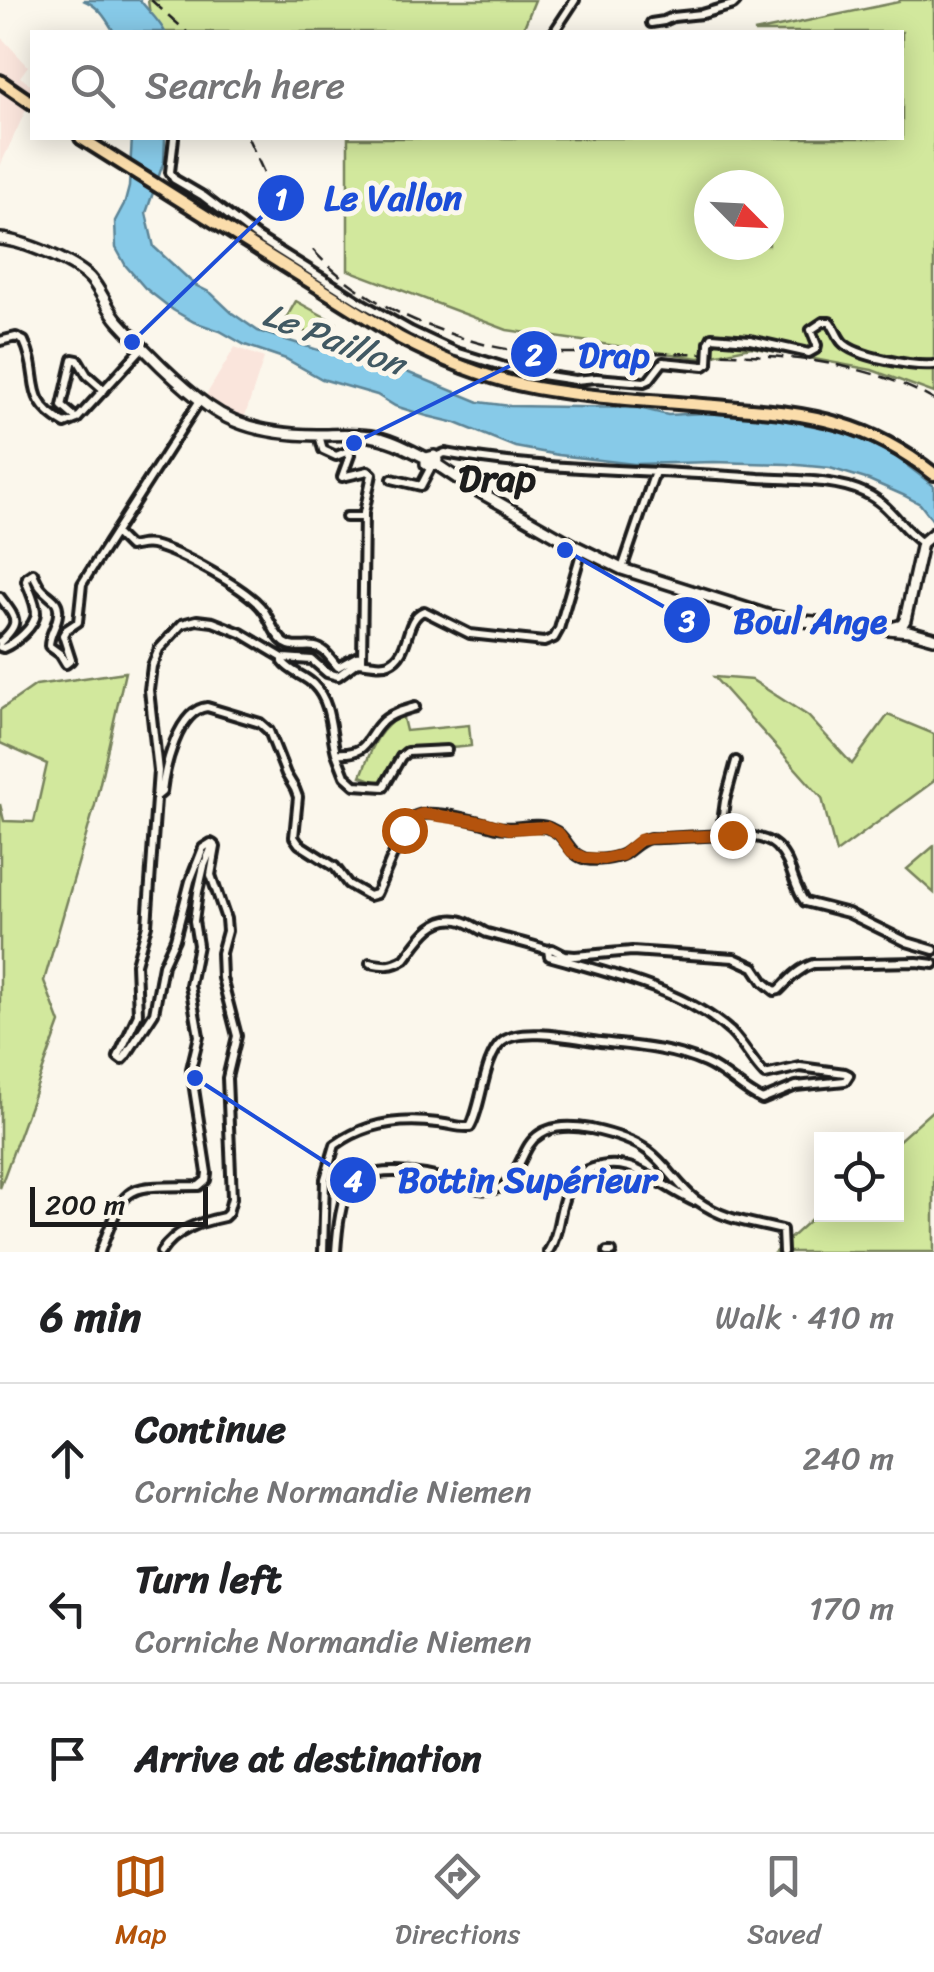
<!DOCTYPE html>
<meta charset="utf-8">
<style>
body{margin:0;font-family:Sriracha,sans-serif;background:#f2f2f2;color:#202124}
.controls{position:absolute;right:30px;bottom:30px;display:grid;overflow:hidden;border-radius:0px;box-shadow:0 5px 25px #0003}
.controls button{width:90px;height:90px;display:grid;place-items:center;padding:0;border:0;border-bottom:2px solid #e0e0e0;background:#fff;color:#202124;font:50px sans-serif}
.compass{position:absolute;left:694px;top:170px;width:90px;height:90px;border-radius:50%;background:#fff;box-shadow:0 5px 25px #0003;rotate:114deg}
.scale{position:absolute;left:30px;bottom:25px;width:178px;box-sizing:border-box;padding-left:10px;border:5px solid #1c1c1c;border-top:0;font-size:28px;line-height:35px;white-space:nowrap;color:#1c1c1c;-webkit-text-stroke:8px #fbf7ec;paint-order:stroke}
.stop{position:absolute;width:30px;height:30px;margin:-22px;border:8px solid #b45309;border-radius:50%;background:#fff}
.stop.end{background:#b45309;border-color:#fff;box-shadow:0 2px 10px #0008}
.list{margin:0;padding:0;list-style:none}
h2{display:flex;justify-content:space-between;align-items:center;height:130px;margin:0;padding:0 40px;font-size:42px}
h2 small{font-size:32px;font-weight:400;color:#757577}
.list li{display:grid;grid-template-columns:65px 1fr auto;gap:30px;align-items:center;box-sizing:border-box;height:150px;padding:0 40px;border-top:2px solid #e0e0e0}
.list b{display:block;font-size:38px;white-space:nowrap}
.list p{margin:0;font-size:32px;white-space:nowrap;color:#757577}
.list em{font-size:32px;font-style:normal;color:#757577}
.icon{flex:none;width:55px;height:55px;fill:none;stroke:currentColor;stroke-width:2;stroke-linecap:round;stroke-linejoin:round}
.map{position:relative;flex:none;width:934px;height:1252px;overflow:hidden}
.search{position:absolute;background:#fff;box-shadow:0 5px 25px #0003;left:30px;right:30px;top:30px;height:110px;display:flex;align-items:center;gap:25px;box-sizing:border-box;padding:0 35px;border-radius:0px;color:#757577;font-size:38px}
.sheet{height:580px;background:#fff}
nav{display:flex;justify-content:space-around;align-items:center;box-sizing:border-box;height:140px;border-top:2px solid #e0e0e0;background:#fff;font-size:28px;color:#757577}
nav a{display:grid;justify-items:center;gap:5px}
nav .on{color:#b45309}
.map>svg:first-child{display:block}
.built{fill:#fae5dc}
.green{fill:#d2e89d;stroke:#77825c;stroke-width:2.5;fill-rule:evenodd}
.water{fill:#87cae8;stroke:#5c8496;stroke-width:2.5}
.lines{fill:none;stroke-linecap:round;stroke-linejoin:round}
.street-casing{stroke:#1c1c1c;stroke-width:14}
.secondary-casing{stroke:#1c1c1c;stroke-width:16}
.primary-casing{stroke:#1c1c1c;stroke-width:18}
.street{stroke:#fbf7ec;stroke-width:6}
.secondary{stroke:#fbf7ec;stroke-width:9}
.primary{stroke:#fbddab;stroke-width:10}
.rail{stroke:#1c1c1c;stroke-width:2.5;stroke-dasharray:15 8;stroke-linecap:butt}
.street-bridge-casing{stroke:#1c1c1c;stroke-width:14;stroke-linecap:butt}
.street-bridge{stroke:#fbf7ec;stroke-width:6}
.route{stroke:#b45309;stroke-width:12}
.labels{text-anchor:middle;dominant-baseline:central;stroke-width:10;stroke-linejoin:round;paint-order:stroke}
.water-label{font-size:35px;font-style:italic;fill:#415963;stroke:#fbf7ec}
.quarter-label{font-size:38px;font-weight:bold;fill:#1c1c1c;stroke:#fbf7ec}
.leader{fill:none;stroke:#1d4ed8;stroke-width:4}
.callout-dot{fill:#1d4ed8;stroke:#fbf7ec;stroke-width:4}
.mark-label{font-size:30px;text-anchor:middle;font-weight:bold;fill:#fff}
.callout-label{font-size:35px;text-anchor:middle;font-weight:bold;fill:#1d4ed8;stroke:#fbf7ec;stroke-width:10;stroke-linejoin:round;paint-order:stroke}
</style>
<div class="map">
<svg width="934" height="1252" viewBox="0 0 934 1252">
<rect width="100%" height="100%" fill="#fbf7ec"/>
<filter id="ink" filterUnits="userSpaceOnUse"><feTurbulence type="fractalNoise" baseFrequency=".01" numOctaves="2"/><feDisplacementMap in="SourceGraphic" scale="20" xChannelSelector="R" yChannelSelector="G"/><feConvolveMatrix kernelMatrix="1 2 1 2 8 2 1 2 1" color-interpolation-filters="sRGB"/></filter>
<g filter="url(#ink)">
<path class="built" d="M0,36L28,66L20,77L32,86V97L0,166Z
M235,347L264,358L244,419L205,397Z"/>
<path class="green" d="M148,0H535L522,32H152Z
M900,0H934V393L872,370L751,347L699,358L507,330L348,270V138H902V32H754L899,2ZM709,185H769V245H709Z
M296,301L336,323L325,343L285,320Z
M125,672L95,805L44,981L60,1023L0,1188V804L4,821L34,822L47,764L0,743V710L36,685Z
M714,677L752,680L808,716L852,764L888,715L934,734V781L836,853L822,798Z
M402,714L406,731L469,725L471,746C448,750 424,746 401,751L385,785L361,776C373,746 375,733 402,714Z
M934,846V893L907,869Z
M934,1109V1252H775L821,1210L822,1214H896L897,1142Z"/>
<path class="water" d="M83,0H140C149,12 158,19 165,32H114C106,19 99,6 83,0Z
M132,138H165L164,161L146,213L154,247L195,285L211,293L232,313L258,331L318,350L337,348L361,353L479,402L510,406L639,408L668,415L704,413L766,417L825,428L858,437L896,457L934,486V522L920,504L903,495L869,480L830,468L787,464L714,462L634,464L558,455L515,447L456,423L427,416L395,406L377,395L322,379L286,359L245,345L220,331L194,322L173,310L145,288L126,266L116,248L115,221L125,202L129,187Z"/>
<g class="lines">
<g class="street-casing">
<path id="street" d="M651,23L664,21L673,17L702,14L733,5L736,2L734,0
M554,32L575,0
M174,138L170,172L174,179L203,196L257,237L362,303L411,331L456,352L521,372L575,380L596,378L644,382L649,380L663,362L704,366L708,363
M0,341L16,337L24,341C42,378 21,399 65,424L77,419L143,347
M709,343L712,337L750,340L809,353L816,349L817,345L811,330L823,322H830C835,328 837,336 842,342C855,357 915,367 934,365
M77,419L62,406L73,359L78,360L87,375L104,390
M319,435L323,450L336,456L346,452L350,455L342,477L368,471L372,474L364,513L362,660
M435,457L445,453C549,472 654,469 759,478C791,480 837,479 865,493C890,504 901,529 922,543
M392,479L421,486L431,467
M346,517H364
M115,533L129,547C137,546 144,543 152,545C178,551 249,589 264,611C271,621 274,635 285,643C296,650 305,645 315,647C326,649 331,660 338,667L356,657L362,656
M622,569L655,472
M33,573C34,576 39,586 41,588C49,598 60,599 58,614C57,626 49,634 49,646L60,654L66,664L71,660L63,635L66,630L78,622L82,584L200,400
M0,597C16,619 22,622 0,642
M0,647L3,648C15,643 35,627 36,613C36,603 29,590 26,581L27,577L33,573
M283,658V662C291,673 305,675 314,685C332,703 330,731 336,753C370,755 364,739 383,721C392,713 405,710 415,707
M336,753L345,776L355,785L384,787L401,757L407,752L447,750
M156,797L162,792C165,767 178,710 207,707L260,723L269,731L286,774L295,789L298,797L294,837L299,844L335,867L348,884L369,896L376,894C384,878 403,825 414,817C427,807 481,822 497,827C515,831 535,821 551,829C567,835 568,855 586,859C597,861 614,859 624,854C634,848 638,841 650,838C680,840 755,826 776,846C793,862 792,885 805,902L848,913L907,942L934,950
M720,836L725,801L736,761
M370,963C384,966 392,967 405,959C418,942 433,915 459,920C469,922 478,929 487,933C507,939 528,943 548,950
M100,1252C127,1180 124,1187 199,1186L206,1180L207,1173L191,1069L199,1036L190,985L198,945L194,921L198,892L204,866L212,847L211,843L203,848L190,881L175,939L163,965L154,1013L125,1057L122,1060L118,1057L138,1014L136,964L147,925L158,771L149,690L152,666L159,649L182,624L197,620L213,622L241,633L283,658L312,660L327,673L338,676L357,662C367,662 380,667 389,663C412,653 403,619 424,611L470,634L544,642L554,638L559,629L582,550
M161,1252C175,1230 200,1222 224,1217L228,1213L232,1198L227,1078L237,1036L222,978L221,953L227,931L226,919L211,875L216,847L213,844
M323,1252L325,1179L335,1145C365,1123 401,1118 438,1123C449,1124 459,1128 470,1127C482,1108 483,1058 502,1042C521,1026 577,1039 600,1042C636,1046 670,1048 705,1063C726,1072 741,1090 762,1100L796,1086L845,1081L849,1075L845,1073L800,1067L765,1075C752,1062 744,1045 731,1032C685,990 608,973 549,956L548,950L552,949L564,955L575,956L632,951L734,958L754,967L764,982L775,991L779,990C790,979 798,969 813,964L917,962L934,964
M336,1252C337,1237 340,1205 347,1192C363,1160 428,1174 454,1182C467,1186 485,1193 499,1188C505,1186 507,1183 510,1178C519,1168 522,1156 529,1145C543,1124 569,1125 591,1129C609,1133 634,1140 648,1151C667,1165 678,1186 696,1200C726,1221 749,1222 782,1230L783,1252
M548,1252C560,1233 558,1211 567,1191C576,1168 606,1161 629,1167C647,1172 673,1192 693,1201L694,1200
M607,1252H612"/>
</g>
<g class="secondary-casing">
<path id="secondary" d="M0,239C23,241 73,261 90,278C102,291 107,309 119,322C143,349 179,385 208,406C238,428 280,435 317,435C334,435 352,433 370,436C390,439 408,449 426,458V464L429,466L436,464
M426,458L434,456L437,460L436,464L466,484L573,545L622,569L767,615L793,620L909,631L934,638
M891,628L902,625L905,620L922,543L934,533"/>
</g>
<g class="primary-casing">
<path id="primary" d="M0,81L32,103
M81,138L400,338C444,361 487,379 536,388C598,399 663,401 727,407C765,410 803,413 840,424C875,434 906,452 934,474"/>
</g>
<use href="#street" class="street"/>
<use href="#secondary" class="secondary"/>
<use href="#primary" class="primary"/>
<path class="rail" d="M151,0L187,32
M248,138L278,203
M313,250C342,282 379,305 419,322C450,334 481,346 514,350C542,354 570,353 598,353C706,355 838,344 934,400"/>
<g class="street-bridge-casing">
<path id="street-bridge" d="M708,363L709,343"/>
</g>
<use href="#street-bridge" class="street-bridge"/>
</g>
</g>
<g class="lines" filter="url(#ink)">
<path class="route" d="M404,830C410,820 414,814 426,814L487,823L509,829L546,827L559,834L572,852L584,858L604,859L622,855L640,840L650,838L732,835"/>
</g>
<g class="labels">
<g class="water-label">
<text transform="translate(334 339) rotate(21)">Le Paillon</text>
</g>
<g class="quarter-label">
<text x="497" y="478">Drap</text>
</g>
</g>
<path class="leader" d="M132 342L281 198M354 443L534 354M565 550L687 620M195 1078L353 1180"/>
<g class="callout-dot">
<circle cx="132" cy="342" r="10"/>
<circle cx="354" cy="443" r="10"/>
<circle cx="565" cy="550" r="10"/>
<circle cx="195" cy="1078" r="10"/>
<circle cx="281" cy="198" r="25"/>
<circle cx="534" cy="354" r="25"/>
<circle cx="687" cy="620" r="25"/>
<circle cx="353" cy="1180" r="25"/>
</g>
<g class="mark-label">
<text x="281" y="209">1</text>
<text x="534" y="365">2</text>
<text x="687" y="631">3</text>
<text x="353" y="1191">4</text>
</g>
<g class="callout-label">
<text x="393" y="210">Le Vallon</text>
<text x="614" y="367">Drap</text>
<text x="810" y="633">Boul Ange</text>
<text x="527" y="1192">Bottin Supérieur</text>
</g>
</svg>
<div class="controls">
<button><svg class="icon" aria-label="locate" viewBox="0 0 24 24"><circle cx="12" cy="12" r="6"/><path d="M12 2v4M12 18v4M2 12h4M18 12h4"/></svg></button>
</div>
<svg class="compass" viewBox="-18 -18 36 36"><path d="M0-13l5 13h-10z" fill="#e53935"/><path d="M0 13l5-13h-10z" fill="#757577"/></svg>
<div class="scale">200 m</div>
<div class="stop" style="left:404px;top:830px"></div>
<div class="stop end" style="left:732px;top:835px"></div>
<div class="search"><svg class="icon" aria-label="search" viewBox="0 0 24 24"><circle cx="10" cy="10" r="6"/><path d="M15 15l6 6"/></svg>Search here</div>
</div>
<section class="sheet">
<h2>6 min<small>Walk · 410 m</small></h2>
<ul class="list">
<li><svg class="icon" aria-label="ahead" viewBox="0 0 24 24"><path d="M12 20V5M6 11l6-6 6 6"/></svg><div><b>Continue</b><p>Corniche Normandie Niemen</p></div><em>240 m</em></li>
<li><svg class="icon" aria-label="left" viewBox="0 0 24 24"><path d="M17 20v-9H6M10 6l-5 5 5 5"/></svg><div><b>Turn left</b><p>Corniche Normandie Niemen</p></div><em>170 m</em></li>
<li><svg class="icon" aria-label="arrive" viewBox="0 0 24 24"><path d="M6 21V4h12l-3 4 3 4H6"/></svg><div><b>Arrive at destination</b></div></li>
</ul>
</section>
<nav>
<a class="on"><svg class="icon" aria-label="map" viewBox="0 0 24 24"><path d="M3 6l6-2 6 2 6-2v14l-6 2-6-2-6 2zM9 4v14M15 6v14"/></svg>Map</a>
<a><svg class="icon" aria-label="directions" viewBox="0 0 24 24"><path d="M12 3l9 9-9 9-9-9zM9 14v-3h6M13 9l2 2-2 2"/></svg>Directions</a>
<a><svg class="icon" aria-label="saved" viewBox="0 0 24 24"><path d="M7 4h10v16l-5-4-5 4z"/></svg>Saved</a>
</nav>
